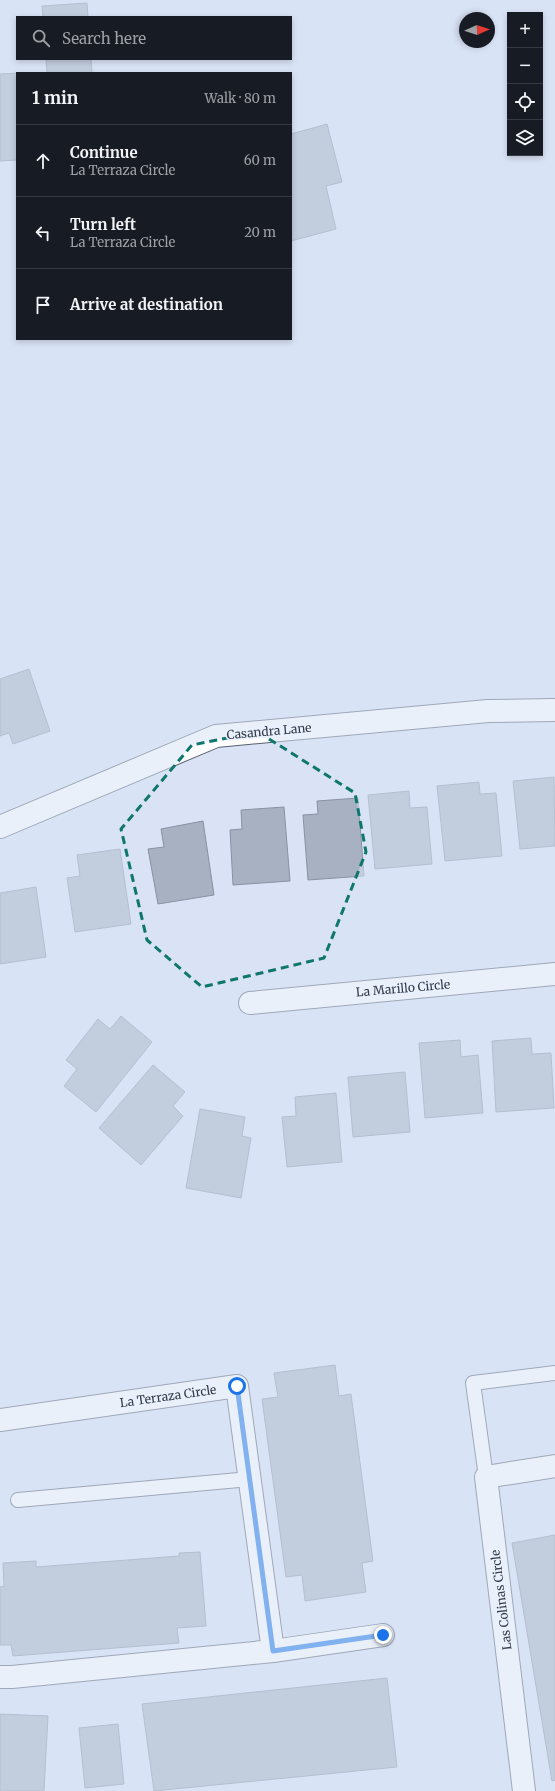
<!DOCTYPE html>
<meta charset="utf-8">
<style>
body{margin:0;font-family:Merriweather,serif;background:#20242c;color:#f1f3f6}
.controls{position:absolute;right:12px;top:12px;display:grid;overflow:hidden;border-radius:0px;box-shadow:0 2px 6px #0003}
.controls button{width:36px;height:36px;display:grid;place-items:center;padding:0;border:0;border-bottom:1px solid #363941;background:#171b24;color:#f1f3f6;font:20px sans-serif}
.compass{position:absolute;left:459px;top:12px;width:36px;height:36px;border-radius:50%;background:#171b24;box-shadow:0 2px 6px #0003;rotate:87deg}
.stop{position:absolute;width:12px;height:12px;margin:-9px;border:3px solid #1a73e8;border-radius:50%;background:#fff}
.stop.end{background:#1a73e8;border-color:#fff;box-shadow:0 1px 4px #0008}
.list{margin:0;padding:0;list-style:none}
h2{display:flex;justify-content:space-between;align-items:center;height:52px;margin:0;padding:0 16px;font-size:17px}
h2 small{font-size:13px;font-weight:400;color:#9ea1a6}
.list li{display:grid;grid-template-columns:26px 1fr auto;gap:12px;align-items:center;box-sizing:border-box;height:72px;padding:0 16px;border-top:1px solid #363941}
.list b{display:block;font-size:15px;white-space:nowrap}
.list p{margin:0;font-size:13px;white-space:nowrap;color:#9ea1a6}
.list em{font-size:13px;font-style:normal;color:#9ea1a6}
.icon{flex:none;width:22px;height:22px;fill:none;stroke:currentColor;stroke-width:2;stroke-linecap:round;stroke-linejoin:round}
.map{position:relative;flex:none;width:555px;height:1791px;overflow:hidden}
.search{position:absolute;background:#171b24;box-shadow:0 2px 6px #0003;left:16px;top:16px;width:276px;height:44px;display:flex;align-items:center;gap:10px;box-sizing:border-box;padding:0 14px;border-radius:0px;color:#9ea1a6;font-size:15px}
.panel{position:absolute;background:#171b24;box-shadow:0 2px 6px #0003;left:16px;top:72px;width:276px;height:268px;border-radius:0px}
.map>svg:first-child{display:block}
.building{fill:#a7b1c1;stroke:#8892a2}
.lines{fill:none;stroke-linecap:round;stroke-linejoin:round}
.lane-casing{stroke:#565f6e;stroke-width:16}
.street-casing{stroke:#565f6e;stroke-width:24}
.lane{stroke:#fff;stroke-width:14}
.street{stroke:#fff;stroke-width:22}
.route{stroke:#1a73e8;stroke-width:5}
.marked{fill:none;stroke:#0f766e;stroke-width:3;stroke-dasharray:8 5;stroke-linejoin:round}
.labels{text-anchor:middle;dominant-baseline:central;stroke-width:3.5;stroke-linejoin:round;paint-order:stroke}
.street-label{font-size:12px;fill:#363a41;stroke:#e8f1ff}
</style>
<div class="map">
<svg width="555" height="1791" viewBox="0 0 555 1791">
<rect width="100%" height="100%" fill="#d9e3f5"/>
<path class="building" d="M87,3L88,17H43L42,6Z
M46,59H91L92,73H47Z
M17,73V160L0,161V74L20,73Z
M327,124L342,182L326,186L336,229L291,241V134Z
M29,669L50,731L13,744L9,733L0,736V679Z
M554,777L555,846L520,849L513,781Z
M479,782L480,794L496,793L502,856L445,861L437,786Z
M409,791L410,808L427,807L432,864L375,869L368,795Z
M358,798L364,876L308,880L303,815L318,814L317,801Z
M284,807L290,881L233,885L230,830L242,829L241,810Z
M203,821L214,895L158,904L148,849L164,847L161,829Z
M120,849L131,924L75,932L67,878L80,876L77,855Z
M36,887L46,957L0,964V893Z
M121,1016L152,1042L96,1112L64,1086L77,1069L66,1060L98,1019L110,1029Z
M531,1038L532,1054L551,1053L554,1108L496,1112L492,1041Z
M460,1040L461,1057L478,1055L483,1113L425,1118L419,1043Z
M153,1065L185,1092L173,1106L183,1116L141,1165L99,1128Z
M405,1072L410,1132L353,1137L348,1077Z
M336,1093L342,1162L287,1167L282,1117L296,1116L295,1097Z
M200,1109L245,1117L242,1136L251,1138L241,1198L186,1188Z
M335,1365L339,1396L351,1394L373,1561L362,1563L366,1592L305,1601L302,1575L286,1577L262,1399L278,1397L274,1373Z
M555,1535V1780L552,1781L512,1543Z
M200,1552L206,1626L177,1628L179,1643L13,1656L11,1645H0V1587L4,1586L3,1563L36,1561V1567L179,1556V1553Z
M387,1678L397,1767L154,1791L142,1704Z
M0,1714L48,1716L44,1791H0Z
M118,1724L124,1784L85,1788L79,1728Z"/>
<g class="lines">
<g class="lane-casing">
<path id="lane" d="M486,1477L473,1383L555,1373
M18,1500L250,1479"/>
</g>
<g class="street-casing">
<path id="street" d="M0,827L216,736L488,711L555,710
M250,1003L555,974
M0,1420L237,1386L273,1651
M0,1677H12L273,1651L383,1635
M524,1791L486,1477L555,1466"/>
</g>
<use href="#lane" class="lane"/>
<use href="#street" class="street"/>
</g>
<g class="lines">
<path class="route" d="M237,1386L273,1651L383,1635"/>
</g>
<path d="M0 0H555V1791H0ZM258,732L355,793L366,852L324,958L202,987L147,940L121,829L192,745Z" fill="#d9e3f5" fill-opacity=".55" fill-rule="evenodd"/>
<path class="marked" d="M258,732L355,793L366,852L324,958L202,987L147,940L121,829L192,745Z"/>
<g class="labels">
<g class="street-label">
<text transform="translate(269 731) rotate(-5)">Casandra Lane</text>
<text transform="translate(403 988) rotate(-5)">La Marillo Circle</text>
<text transform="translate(168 1396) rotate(-8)">La Terraza Circle</text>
<text transform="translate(501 1600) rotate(-97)">Las Colinas Circle</text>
</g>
</g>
</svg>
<div class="controls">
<button>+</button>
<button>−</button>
<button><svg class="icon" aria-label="locate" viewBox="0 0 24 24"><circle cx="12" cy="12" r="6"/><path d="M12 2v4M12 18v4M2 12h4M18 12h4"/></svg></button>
<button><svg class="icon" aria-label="layers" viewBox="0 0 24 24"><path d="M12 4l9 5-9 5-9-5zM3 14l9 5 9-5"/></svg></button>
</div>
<svg class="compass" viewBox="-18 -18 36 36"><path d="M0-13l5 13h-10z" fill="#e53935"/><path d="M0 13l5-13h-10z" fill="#9ea1a6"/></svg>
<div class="stop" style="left:237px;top:1386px"></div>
<div class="stop end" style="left:383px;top:1635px"></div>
<div class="search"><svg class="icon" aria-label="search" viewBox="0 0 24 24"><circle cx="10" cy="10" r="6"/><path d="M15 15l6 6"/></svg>Search here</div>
<section class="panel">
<h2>1 min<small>Walk · 80 m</small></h2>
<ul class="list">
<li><svg class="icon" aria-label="ahead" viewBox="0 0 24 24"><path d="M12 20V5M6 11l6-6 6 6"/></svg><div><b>Continue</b><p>La Terraza Circle</p></div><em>60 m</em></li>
<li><svg class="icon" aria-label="left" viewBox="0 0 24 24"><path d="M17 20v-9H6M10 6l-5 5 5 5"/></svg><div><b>Turn left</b><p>La Terraza Circle</p></div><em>20 m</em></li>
<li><svg class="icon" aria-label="arrive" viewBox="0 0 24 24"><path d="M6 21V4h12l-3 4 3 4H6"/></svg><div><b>Arrive at destination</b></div></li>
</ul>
</section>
</div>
